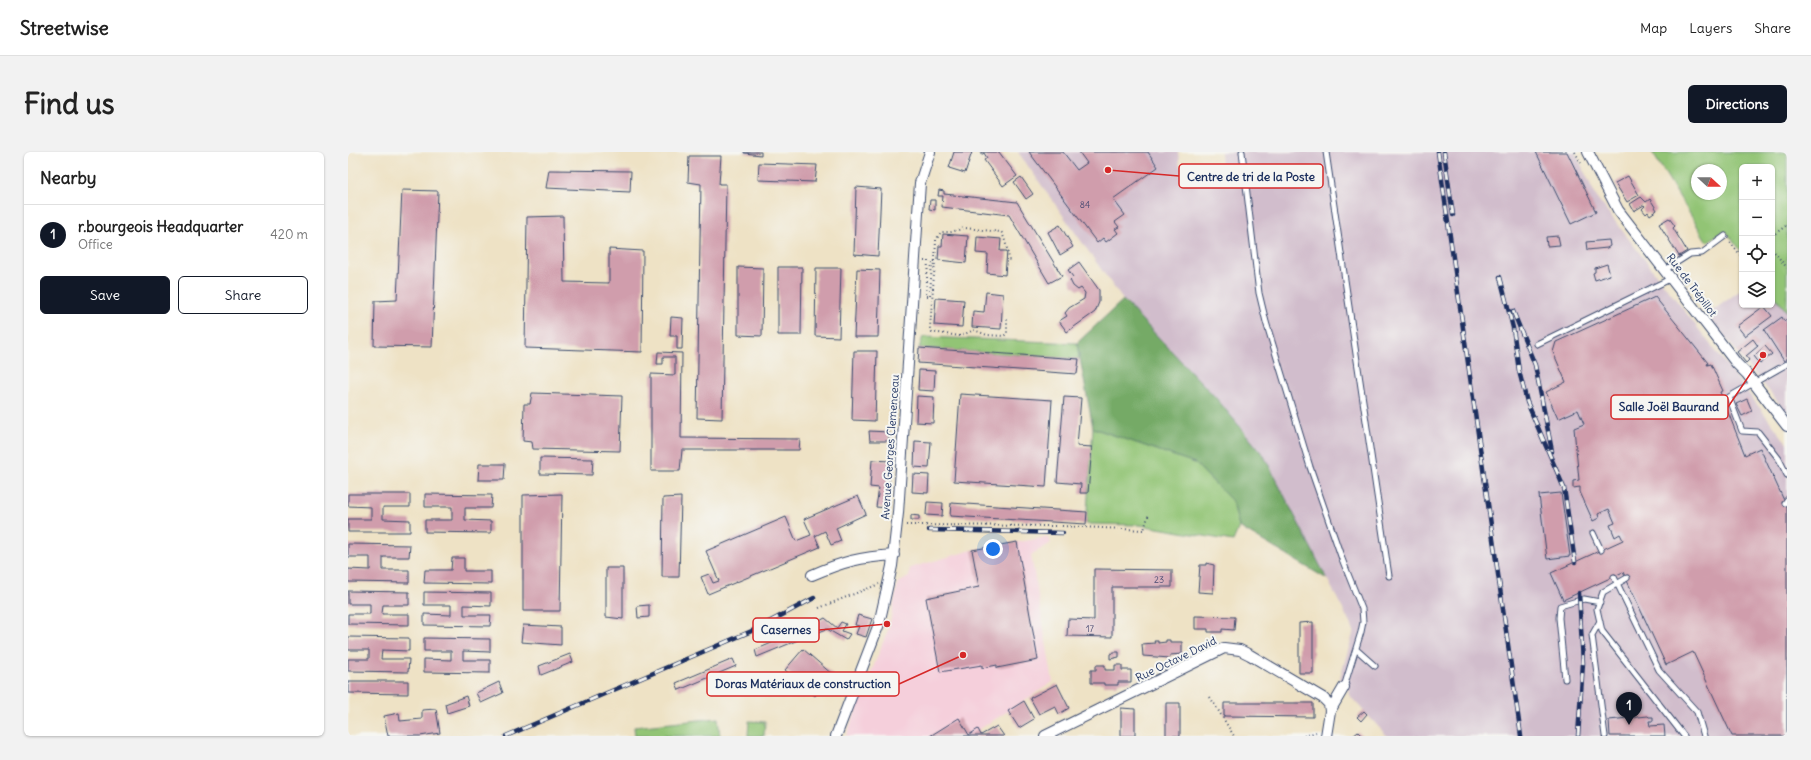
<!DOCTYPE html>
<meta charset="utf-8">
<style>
body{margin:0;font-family:Delius,sans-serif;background:#f2f2f2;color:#222}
.controls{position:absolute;right:12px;top:12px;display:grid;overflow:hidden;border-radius:6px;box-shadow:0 1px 3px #0004}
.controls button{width:36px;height:36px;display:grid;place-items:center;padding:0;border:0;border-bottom:1px solid #e0e0e0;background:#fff;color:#222;font:20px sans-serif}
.compass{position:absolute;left:1343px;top:12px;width:36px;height:36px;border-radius:50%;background:#fff;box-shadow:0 1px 3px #0004;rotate:111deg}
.you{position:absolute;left:645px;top:397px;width:14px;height:14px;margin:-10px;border:3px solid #fff;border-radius:50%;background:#1a73e8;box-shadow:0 0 0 6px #1a73e833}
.badge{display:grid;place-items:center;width:26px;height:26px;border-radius:50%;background:#111827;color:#fff;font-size:13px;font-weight:700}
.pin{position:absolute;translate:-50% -33px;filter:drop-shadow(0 1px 2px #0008)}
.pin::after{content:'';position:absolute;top:21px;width:14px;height:12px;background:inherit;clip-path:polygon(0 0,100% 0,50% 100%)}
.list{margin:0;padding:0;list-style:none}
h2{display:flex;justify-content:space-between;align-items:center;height:52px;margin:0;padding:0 16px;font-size:17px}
h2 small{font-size:13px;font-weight:400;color:#767676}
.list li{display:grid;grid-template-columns:26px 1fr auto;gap:12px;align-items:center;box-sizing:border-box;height:60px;padding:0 16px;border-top:1px solid #e0e0e0}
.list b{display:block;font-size:15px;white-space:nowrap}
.list p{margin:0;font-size:13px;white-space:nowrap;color:#767676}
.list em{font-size:13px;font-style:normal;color:#767676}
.actions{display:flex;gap:8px;padding:12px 16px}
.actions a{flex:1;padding:9px 0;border:1px solid #111827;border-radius:6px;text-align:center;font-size:14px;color:#111827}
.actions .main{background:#111827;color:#fff}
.icon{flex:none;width:22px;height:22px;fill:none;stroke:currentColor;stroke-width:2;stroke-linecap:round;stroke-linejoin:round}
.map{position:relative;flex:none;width:1439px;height:584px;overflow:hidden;border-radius:6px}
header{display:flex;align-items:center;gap:24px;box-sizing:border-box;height:56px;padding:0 20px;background:#fff;border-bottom:1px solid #e0e0e0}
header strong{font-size:19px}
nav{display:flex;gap:22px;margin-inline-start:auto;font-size:14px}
.intro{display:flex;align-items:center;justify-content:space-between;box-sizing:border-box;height:96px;padding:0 24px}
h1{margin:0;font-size:28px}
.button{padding:10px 18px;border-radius:6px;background:#111827;color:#fff;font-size:14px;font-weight:700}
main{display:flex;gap:24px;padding:0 24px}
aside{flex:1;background:#fff;border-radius:6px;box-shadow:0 1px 3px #0004}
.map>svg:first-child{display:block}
.built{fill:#f5cfdb}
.industrial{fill:#d1bdcc}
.green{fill:#92c475;stroke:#567a6a;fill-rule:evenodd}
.forest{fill:#75aa66;stroke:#486c62}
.building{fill:#d09dac}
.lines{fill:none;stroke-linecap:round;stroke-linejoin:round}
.service-casing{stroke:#3b4a6d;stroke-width:7}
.minor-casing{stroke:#3b4a6d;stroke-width:12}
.path{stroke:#3b4a6d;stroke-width:2;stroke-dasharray:1 3;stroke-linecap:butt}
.service{stroke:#fff;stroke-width:5}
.minor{stroke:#fff;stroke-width:10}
.rail-casing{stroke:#1b2f5e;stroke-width:4.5}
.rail{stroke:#f6f6f2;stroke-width:3;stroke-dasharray:9;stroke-linecap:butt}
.labels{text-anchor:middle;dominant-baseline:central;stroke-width:4;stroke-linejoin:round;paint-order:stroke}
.number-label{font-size:9px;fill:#484a72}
.street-label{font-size:11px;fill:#1b2f5e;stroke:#f6f6f2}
.leader{fill:none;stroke:#d62828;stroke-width:1.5}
.callout-dot{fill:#d62828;stroke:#f6f6f2;stroke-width:1.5}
.callout{fill:#f6f6f2;stroke:#d62828;stroke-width:1.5}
.callout-label{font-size:12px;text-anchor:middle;font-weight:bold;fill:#1b2f5e}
</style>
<header>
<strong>Streetwise</strong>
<nav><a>Map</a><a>Layers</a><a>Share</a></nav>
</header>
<div class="intro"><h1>Find us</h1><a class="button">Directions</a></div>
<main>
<aside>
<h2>Nearby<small></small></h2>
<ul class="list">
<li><span class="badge">1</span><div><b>r.bourgeois Headquarter</b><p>Office</p></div><em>420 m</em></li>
</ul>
<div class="actions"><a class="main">Save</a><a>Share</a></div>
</aside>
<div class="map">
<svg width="1439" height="584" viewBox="0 0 1439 584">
<rect width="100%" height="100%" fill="#f6f6f2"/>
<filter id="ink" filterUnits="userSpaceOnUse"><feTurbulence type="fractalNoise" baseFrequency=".025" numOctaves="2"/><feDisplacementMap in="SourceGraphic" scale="8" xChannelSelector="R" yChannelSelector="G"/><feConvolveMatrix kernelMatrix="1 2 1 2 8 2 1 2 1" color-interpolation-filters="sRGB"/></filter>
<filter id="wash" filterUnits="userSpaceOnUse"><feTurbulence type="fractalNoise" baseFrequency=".012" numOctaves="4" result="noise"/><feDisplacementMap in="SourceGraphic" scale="16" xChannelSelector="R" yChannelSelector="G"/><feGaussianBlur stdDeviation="0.9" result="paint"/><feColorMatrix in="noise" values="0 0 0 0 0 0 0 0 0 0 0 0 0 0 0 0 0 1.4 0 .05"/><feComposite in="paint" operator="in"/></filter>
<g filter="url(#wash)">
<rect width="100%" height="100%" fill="#eee2c5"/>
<path class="built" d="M700,385L703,391L683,403L705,530L621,584H498L541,475L550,431L561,425L562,416L624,398Z"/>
<path class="industrial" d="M670,0H830L832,15L874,13L873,0H1227L1249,46L1439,291V584H1039L1001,543L1002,538L990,532L1006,479L916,304L869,247L775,148Z
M1394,137V153H1424V140L1439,160V261L1359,163Z"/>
<path class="green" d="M1304,0H1439V160L1424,140V15H1394V100L1377,78L1359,90ZM1349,18H1373V42H1349Z
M575,185L729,191L731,207L571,196Z
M745,276L847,311L885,350L891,375L885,389L792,373L738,372Z
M370,566L372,584H287L286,575Z
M401,569L417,570L416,584H400Z"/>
<path class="forest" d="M775,148L869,247L916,304L979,427L891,375L885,350L847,311L745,276L729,191Z"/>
<g id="blocks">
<path class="building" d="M396,0H413V3L396,1Z
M606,0H624L617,21L601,16Z
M633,0H651L669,24L655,34L636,8L639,6L636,1L633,3Z
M681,0H715L729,18L739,11L731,0H800L810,15L765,47L777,63L767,70L771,75L767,77L770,81L758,90L755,86L749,91Z
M1188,0H1219L1248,60L1223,72Z
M341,4H373L371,32H378L374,267L349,266L353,32L340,30Z
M411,11L469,13L467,30L410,28Z
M201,18L283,19L282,40L198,36Z
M1280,24L1291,43L1279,50L1267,31Z
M673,25L685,42L678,47L666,30Z
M508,35L533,37L530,104L506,102Z
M54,38L90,39L84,195L26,194L27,149L49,148Z
M591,38L596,39V42L669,50L714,124L701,131L661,63L594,55L595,44H590Z
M1293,45L1298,50L1302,47L1309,58L1302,63L1300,60L1298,62L1294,57L1297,54L1296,53L1286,59L1282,52Z
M582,48H587V58L581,57Z
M215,64L216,130L261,131V97L295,99L294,200L177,196L179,65Z
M1321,66L1327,74L1325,76L1339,99L1331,104L1311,72Z
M712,73L725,95L712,103L700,80Z
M595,82L620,84L618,111L590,108L591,94H594Z
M1210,84L1212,93L1199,94L1198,85Z
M629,85L653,87L652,99H659L657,123L639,121L640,102L628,101Z
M1261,88L1262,94L1259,96L1239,98L1238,90Z
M731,110L751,138V150L747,160L719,180L711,169L719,164L717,161L721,156L736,147L737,141L733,136L730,138L725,134L722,128L725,125L720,118Z
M1259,112L1262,123L1247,128L1245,121L1247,120V116Z
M390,115L415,116L414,184L390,183Z
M430,115H454L453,183H430Z
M468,116H493L491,185L467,184Z
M509,117L532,118L530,185H506Z
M638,140L655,142L653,177L624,175L625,159L636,160Z
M1307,145L1360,211L1359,213L1363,212L1375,239L1372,240L1397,303L1412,296L1439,355V584H1384L1345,500L1318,513L1275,420L1215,448L1203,421L1275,388L1272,382L1267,385L1262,373L1267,371L1261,357L1250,362L1251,366L1245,369L1232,340V335L1225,336V329L1231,328L1226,276L1236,272L1230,258L1210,267L1198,240L1218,230L1205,200L1208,190Z
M588,146L616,148L614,175L586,173Z
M1416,154L1424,164L1397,184L1389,174Z
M323,165L335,166L334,197H329V184H322Z
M1434,165L1436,169L1439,167V207L1436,209L1416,178Z
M1405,187L1410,194L1398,204L1401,208L1398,211L1389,200Z
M1417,194L1424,202L1412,212L1406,204Z
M571,196L731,207L729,222L570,211Z
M506,199H529L527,269L504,268Z
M310,200L334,201L333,286L452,287L451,298H334L332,319H303V222L327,223V205H315V212H309Z
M571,218L587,219L586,239L570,238Z
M184,241L274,244L272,299L185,297L184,290L175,289L176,252H182Z
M612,242L704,248L698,335L606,329Z
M569,244L586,245L585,271L568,270Z
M716,245L733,246L729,294L744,295L740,341H732L733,332L709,330Z
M1399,247L1404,259L1394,264L1388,252Z
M521,279L541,280V289H522Z
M567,289L583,290L581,316L566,315Z
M192,306L245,307L244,323L192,322Z
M524,308L543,309L539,356L528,355L531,336L522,335Z
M131,312H157L156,328H130Z
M565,322L581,323L580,341L564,340Z
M1213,341L1222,404L1199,407L1191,343Z
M0,342H62V355H35V367L62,368V380H0V367H23V355L0,354Z
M77,342L144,343L143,356H117V368L143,369V381L77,380V368H104V355H77Z
M214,342L212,459H175V343Z
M510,344L518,362L488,376L493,389L483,393L477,379L467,384L472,395L360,442L353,425L361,422L365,431L371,429L358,399L438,365L448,389L463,383L456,367Z
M333,345L331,425H314L315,346Z
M579,350L595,351L594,364L578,363Z
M603,351L739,360L738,372L602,364Z
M563,363L571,364V368H563Z
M669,390L690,508L649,516V513L634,516V513L592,520L578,446L631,435L624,398Z
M0,392L62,393L61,405H35V418H61V431L0,430V417L22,418V405H0Z
M104,406H116V419H143V432L76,431L77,418H103Z
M858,411L866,413L865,441L850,440L852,413H858Z
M258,416H275V467L258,465Z
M746,417L824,418V435H764V485L719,484L720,467L746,468Z
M0,439L61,440V453H35L34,462H61V473L0,472V462H22V452H0Z
M76,440L143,441V454L116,453V463H143L142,474L76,473V462L103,463V453H76Z
M301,453V465L290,466L289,454Z
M510,463L524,467L518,485L508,482L511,474L507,473Z
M847,464L887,465L886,478L874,477V480H860V477H847Z
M477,466L489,476L493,470L498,472L494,479L502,482L498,488L479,477L468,481L464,473Z
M965,470V521H951V471Z
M175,473L213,475V493L173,490Z
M464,474L467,481L409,505L407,498Z
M0,485L61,486V499L34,498L33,507H61L60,520L0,519V507H21V498H0Z
M76,486L142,487V500L115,499V508H142V521L76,520V507L103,508V499H76Z
M818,488H822V490H834V502L822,503V506L795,504L794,492L807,491L806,489H810V491L818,490Z
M455,497L485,523L467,544L437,518Z
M766,500H771V505L762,507V502Z
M222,502L225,510L193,523L191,514Z
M385,507L388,514L331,538L328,531Z
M748,513H757V518H767V513H774V518H783V530H770V533H756V531H743V518H748Z
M0,529H60V542L0,541Z
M151,530L155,541L133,551L128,541Z
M709,532L721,556L711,562L707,554L691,562L682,546Z
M118,544L121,554L99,561L97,552Z
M676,549L686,567L671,576L660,559Z
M818,551H832V584H818Z
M876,551H965V565L876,564Z
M773,556L787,557V584H773Z
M88,557L92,581L72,584H40L36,564L51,561L52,569L74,567V558Z
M1016,559L1019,562L1013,569L1009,565Z
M1300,564L1301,565H1305V569H1301L1302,574L1316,573L1317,584H1262L1261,568Z
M611,566L621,583L630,577L633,583L649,574L656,584H582Z
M1010,580L1014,584H1005Z"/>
</g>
</g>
<g filter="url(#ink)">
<use href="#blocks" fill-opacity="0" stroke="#3b4a6d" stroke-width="1"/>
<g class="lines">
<g class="service-casing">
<path id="service" d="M894,0L911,141L918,170L962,315L994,407L1014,457L1015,470L1013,480L996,535
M978,0L1041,424
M1317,118L1342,102L1354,101L1377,84
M1189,192L1324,126
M1439,212L1381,245L1394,279L1410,280L1431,307L1439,323
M1437,351L1439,348
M1245,381L1253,398
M1266,425L1311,518L1349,560L1356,584
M1279,426L1255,440L1249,457L1254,479L1336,584
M1252,469L1244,483L1257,584
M1009,498L1027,514
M1217,527L1211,466L1212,454L1236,447L1252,450"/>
</g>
<g class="minor-casing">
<path id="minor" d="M1240,0L1270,58L1389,212L1399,222L1439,274
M464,423C494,410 512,405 546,403
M488,584L531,472L544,414L550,361L572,31L582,0
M697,584L876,496L892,498L902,503L975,546L981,552L982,559
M978,584L982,559L996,535"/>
</g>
<path class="path" d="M1227,0L1233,11
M1424,84L1439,73
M1382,90L1394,105
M1424,97L1439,116
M576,109H580L578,144H582L584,109H587L582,176L584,180L612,184L626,178L639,183L656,184L659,181V165
M587,109L588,88L593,80H603L617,76L653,80C656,82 662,106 661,111
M558,373L713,374L796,378L801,361
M471,456L531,432
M862,545L886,584
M956,584L968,580"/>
<use href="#service" class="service"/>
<use href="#minor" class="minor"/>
<g class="rail-casing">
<path id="rail" d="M1090,0L1173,584
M1096,0L1105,63
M1152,125L1165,176L1171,219L1179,250L1216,336L1227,410
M1165,159L1187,213L1204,299
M581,378L715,381
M158,584L406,478L466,446
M1230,584L1235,511L1231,441"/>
</g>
<use href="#rail" class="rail"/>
</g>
</g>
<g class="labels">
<g class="number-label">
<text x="737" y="52">84</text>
<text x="811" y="427">23</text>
<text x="742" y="476">17</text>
</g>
<g class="street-label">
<text transform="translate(1344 133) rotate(53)">Rue de Trépillot</text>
<text transform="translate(542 295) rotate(-86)">Avenue Georges Clemenceau</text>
<text transform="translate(828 507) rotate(-26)">Rue Octave David</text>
</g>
</g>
<path class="leader" d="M760 18L831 24M1415 203L1380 255M539 472L471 478M615 503L551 532"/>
<g class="callout-dot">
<circle cx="760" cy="18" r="4"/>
<circle cx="1415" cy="203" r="4"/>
<circle cx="539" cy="472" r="4"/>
<circle cx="615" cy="503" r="4"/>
</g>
<g class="callout">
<rect x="831" y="12" width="144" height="24" rx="4"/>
<rect x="1263" y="243" width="117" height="24" rx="4"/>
<rect x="405" y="466" width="66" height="24" rx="4"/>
<rect x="359" y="520" width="192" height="24" rx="4"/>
</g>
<g class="callout-label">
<text x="903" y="29">Centre de tri de la Poste</text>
<text x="1321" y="259">Salle Joël Baurand</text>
<text x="438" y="482">Casernes</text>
<text x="455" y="536">Doras Matériaux de construction</text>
</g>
</svg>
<div class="controls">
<button>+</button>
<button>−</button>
<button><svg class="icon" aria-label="locate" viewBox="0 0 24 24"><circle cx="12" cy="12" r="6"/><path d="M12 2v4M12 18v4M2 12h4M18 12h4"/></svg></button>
<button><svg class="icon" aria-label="layers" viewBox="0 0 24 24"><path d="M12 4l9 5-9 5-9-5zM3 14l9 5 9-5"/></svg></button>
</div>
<svg class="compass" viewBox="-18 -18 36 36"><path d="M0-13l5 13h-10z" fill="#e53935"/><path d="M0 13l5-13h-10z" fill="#767676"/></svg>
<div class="you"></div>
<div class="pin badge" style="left:1281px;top:573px">1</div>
</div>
</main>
